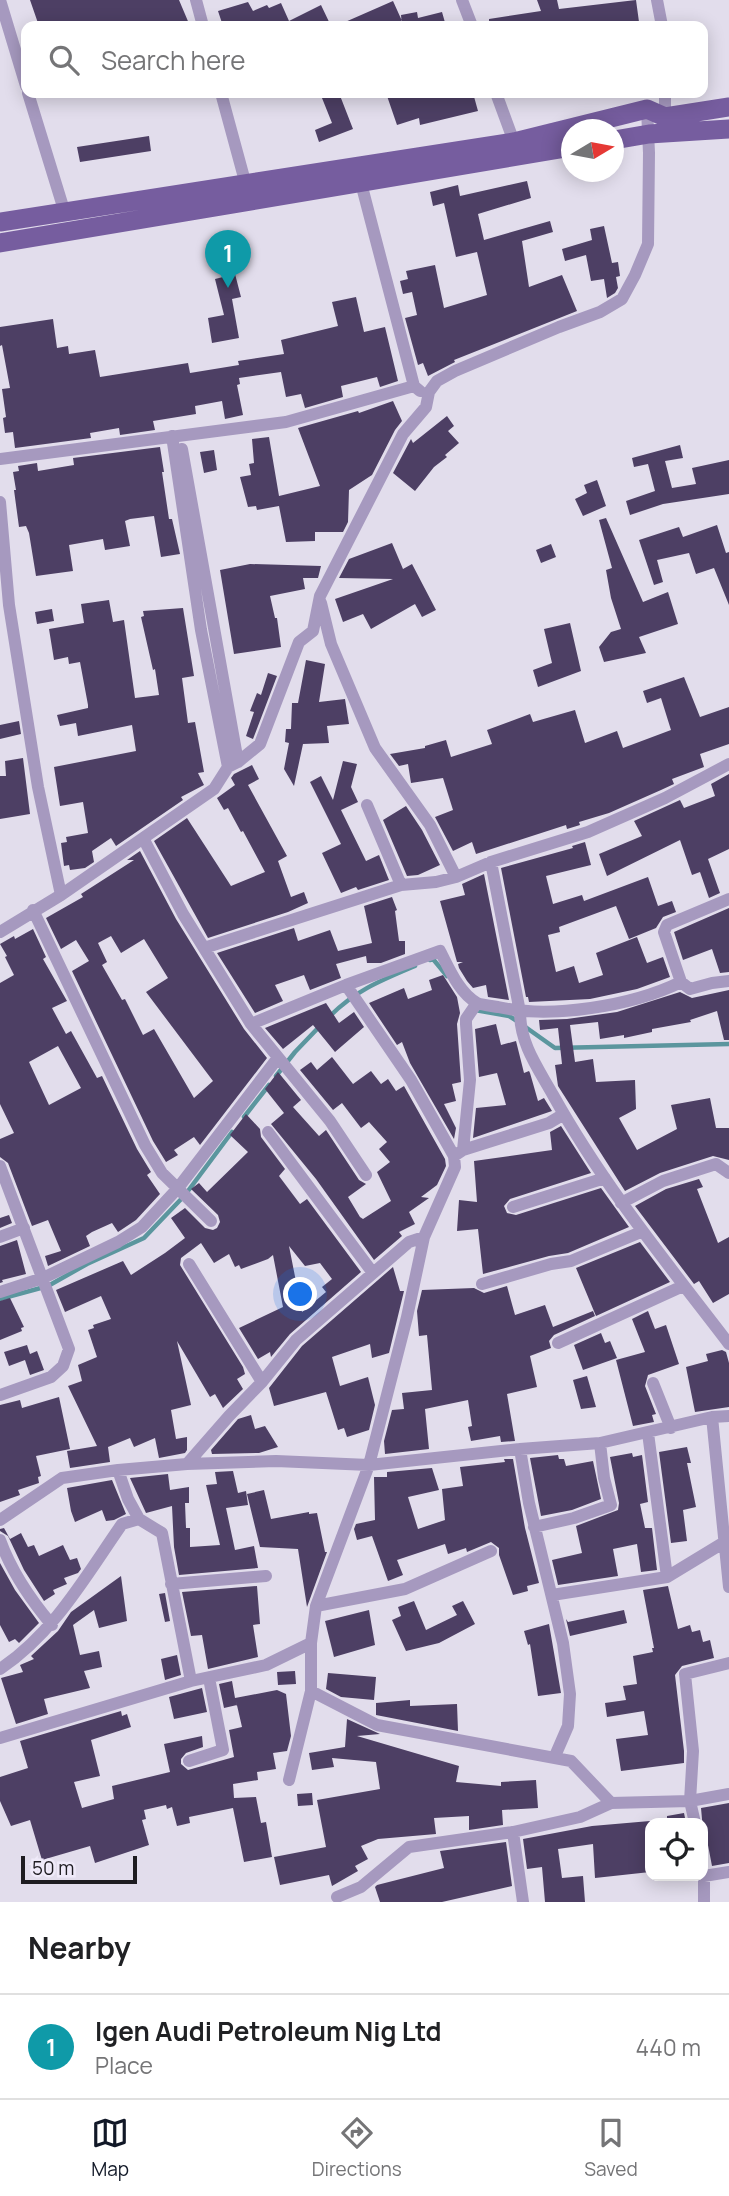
<!DOCTYPE html>
<style>
body{margin:0;font-family:Manrope,sans-serif;background:#f2f2f2;color:#202124}
.controls{position:absolute;right:21px;bottom:21px;display:grid;overflow:hidden;border-radius:14px;box-shadow:0 4px 18px #0003}
.controls button{width:63px;height:63px;display:grid;place-items:center;padding:0;border:0;border-bottom:2px solid #e0e0e0;background:#fff;color:#202124;font:35px sans-serif}
.compass{position:absolute;left:561px;top:119px;width:63px;height:63px;border-radius:50%;background:#fff;box-shadow:0 4px 18px #0003;rotate:80deg}
.scale{position:absolute;left:21px;bottom:18px;width:116px;box-sizing:border-box;padding-left:7px;border:4px solid #1e1c21;border-top:0;font-size:19px;line-height:24px;white-space:nowrap;color:#1e1c21;-webkit-text-stroke:5px #efeaf9;paint-order:stroke}
.you{position:absolute;left:301px;top:1295px;width:24px;height:24px;margin:-18px;border:5px solid #fff;border-radius:50%;background:#1a73e8;box-shadow:0 0 0 10px #1a73e833}
.badge{display:grid;place-items:center;width:46px;height:46px;border-radius:50%;background:#111827;color:#fff;font-size:23px;font-weight:700}
.pin{position:absolute;translate:-50% -58px;filter:drop-shadow(0 2px 4px #0008)}
.pin::after{content:'';position:absolute;top:37px;width:24px;height:21px;background:inherit;clip-path:polygon(0 0,100% 0,50% 100%)}
.list{margin:0;padding:0;list-style:none}
h2{display:flex;justify-content:space-between;align-items:center;height:91px;margin:0;padding:0 28px;font-size:30px}
h2 small{font-size:23px;font-weight:400;color:#757577}
.list li{display:grid;grid-template-columns:46px 1fr auto;gap:21px;align-items:center;box-sizing:border-box;height:105px;padding:0 28px;border-top:2px solid #e0e0e0}
.list b{display:block;font-size:26px;white-space:nowrap}
.list p{margin:0;font-size:23px;white-space:nowrap;color:#757577}
.list em{font-size:23px;font-style:normal;color:#757577}
.icon{flex:none;width:38px;height:38px;fill:none;stroke:currentColor;stroke-width:2;stroke-linecap:round;stroke-linejoin:round}
.map{position:relative;flex:none;width:729px;height:1902px;overflow:hidden}
.search{position:absolute;background:#fff;box-shadow:0 4px 18px #0003;left:21px;right:21px;top:21px;height:77px;display:flex;align-items:center;gap:18px;box-sizing:border-box;padding:0 24px;border-radius:14px;color:#757577;font-size:26px}
.sheet{height:196px;background:#fff}
nav{display:flex;justify-content:space-around;align-items:center;box-sizing:border-box;height:98px;border-top:2px solid #e0e0e0;background:#fff;font-size:19px;color:#757577}
nav a{display:grid;justify-items:center;gap:4px}
nav .on{color:#111827}
.map>svg:first-child{display:block}
.lines{fill:none;stroke-linecap:round;stroke-linejoin:round}
.stream{stroke:#5b969e;stroke-width:4.5}
.building{fill:#4d3f64;fill-rule:evenodd}
.minor{stroke:#a699bf;stroke-width:12}
.primary{stroke:#765d9f;stroke-width:19}
</style>
<div class="map">
<svg width="729" height="1902" viewBox="0 0 729 1902">
<rect width="100%" height="100%" fill="#e2ddec"/>
<g class="lines">
<path class="stream" d="M430,960L433,959L447,976
M475,1010L509,1016L517,1021
M330,1016C356,990 382,980 415,966
M524,1026L555,1048L729,1044
M276,1076L295,1052L319,1027
M244,1117L269,1085
M0,1299L48,1286L87,1264L144,1238L185,1195L232,1132"/>
</g>
<path class="building" d="M30,0H179L190,26H39Z
M537,0H557L559,9L636,0L639,22L602,26H489V19L541,11Z
M393,1L402,21L391,26H336Z
M248,2L253,11L267,5L269,8L281,3L289,21L321,5L331,26H223L218,11Z
M417,12L418,18L442,12L446,26H402L401,15Z
M320,93H339L353,129L319,142L315,130L332,123Z
M386,93H473L478,111L420,125L419,118L397,125Z
M149,136L151,151L80,162L77,147Z
M527,181L531,198L478,214L484,240L550,221L553,232L522,241L529,287L562,275L577,311L454,360L455,362L428,376L423,363L418,365L405,318L417,315L412,292L403,294L400,281L408,279L406,271L435,265L444,308L487,295L477,252L456,257L444,203L433,206L430,192L458,185L460,196Z
M604,226L612,263L618,262L620,276L616,277L618,288L615,293L607,298L604,279L591,281L586,255L565,261L562,249L592,240L590,229Z
M235,274L241,297L232,299L239,338L212,343L208,318L224,315L215,279Z
M356,297L364,332L385,327L398,381L380,387L377,377L341,386L343,397L305,408L301,394L286,397L281,372L239,378L240,384L237,385L243,415L225,419L222,401L195,406L196,414L153,421L155,430L120,435L119,428L90,433L91,438L15,448L13,432L5,433L3,418L6,417L2,389L10,388L2,345L0,346V327L53,319L57,348L68,346L69,354L95,350L100,377L188,363L190,373L239,365L238,361L284,354L281,340L338,326L332,302Z
M393,401L402,421L395,430L372,475L349,490L348,522L343,532H315V541L286,542L279,506L257,510L256,506L248,507L240,477L251,475L249,464L254,463L252,439L269,437L279,496L320,486L298,428L358,411L359,413Z
M447,416L454,426L448,431L459,443L445,455L447,457L434,467L415,491L393,473L411,439L413,443Z
M680,445L683,458L665,461L672,488L696,484L692,468L729,460V494L663,504L630,515L626,501L655,491L648,464L634,467L632,458Z
M160,447L164,472H162L169,519H172L180,554L161,557L154,516L130,519L125,521L130,546L105,550L103,539L69,545L73,571L36,576L29,533L26,526L19,527L14,490H16L13,472L19,471L18,466L37,463L38,471L74,465L73,458Z
M214,450L217,470L204,473L200,452Z
M597,480L606,506L583,516L575,499L587,493L584,485Z
M606,518L643,602L668,592L678,624L639,637L646,653L604,662L599,647L611,632L621,629L611,598L606,570L612,568L599,520Z
M717,525L726,553L729,552V605L714,568L696,574L689,553L657,560L663,582L654,585L639,540L679,527L683,537Z
M392,543L403,569L412,564L436,610L422,617L415,604L371,629L363,614L343,622L335,599L393,579L339,578L349,559Z
M551,544L556,557L541,563L536,550Z
M250,564L321,566L318,578H303L305,589L270,596L275,618H277L281,647L234,654L220,570Z
M109,600L113,622L124,620L135,698L159,695L155,669L153,670L141,617L144,616L143,611L183,608L194,676L182,678L188,723L195,722L204,772L198,773L204,785L181,797L183,800L116,846L111,838L92,851L94,862L85,868L70,870L69,865L64,866L61,843L67,842L66,837L88,833L83,802L60,806L54,767L136,751L132,725L78,736L76,723L60,726L57,715L88,708V705L80,662L69,664L68,657L54,660L49,629L84,623L81,604Z
M52,609L54,621L37,624L35,612Z
M570,623L581,671L538,687L533,670L552,663L544,629Z
M306,660L325,664L319,702L345,699L349,724L327,726L329,743L303,744L294,786L284,769L289,743L285,742L286,729H291L292,703H298Z
M268,673L277,676L253,739L246,736L254,712L250,711L257,693L261,695Z
M684,677L700,717L729,707V744L700,754L704,767L672,779L674,784L661,790L609,813L579,822L580,825L567,829L566,825L476,854L472,842L453,851L435,817L453,810L443,778L411,783L408,764L399,766L390,754L425,748V746L446,740L451,757L492,744L487,730L530,714L533,722L575,710L585,743L617,731L623,748L671,730L661,698L647,703L643,691Z
M19,721L21,734L0,739V725Z
M23,758L30,814L0,819V776H6L5,761Z
M343,761L357,764L351,787L358,802L341,810L366,861L379,855L389,880L358,890L356,887L341,893L322,853L341,844L310,782L321,776L333,800Z
M252,765L259,779L248,785L287,856L278,861L291,897L304,892L308,903L288,912L208,938L154,841L187,818L231,886L265,872L243,831L241,832L228,808L224,810L217,798L235,785L231,778L234,774Z
M729,774V849L708,859L720,893L709,898L700,872L692,875L680,840L607,876L599,854L642,836L634,821L680,800L684,808L715,796L711,784Z
M406,806L422,830L440,865L418,875L407,876L383,820Z
M585,842L591,865L546,876L553,904L582,895L584,901L648,877L658,906L672,901L676,912L663,917L656,928L629,939L616,906L559,927L560,932L548,935L556,972L574,966L579,983L603,975L596,953L637,937L647,963L663,957L670,977L637,989L590,999L529,1002L528,997H526L501,868L573,848L572,846Z
M140,851L176,919L244,1029L267,1058L200,1145L194,1137L174,1150L178,1155L166,1162L153,1141L72,971L89,961L76,940L61,949L46,918L83,897L81,894L134,860H127ZM111,936L121,953L144,939L168,978L146,992L213,1081L194,1098L154,1029L143,1035L125,999L122,1000L102,965L107,962L98,943Z
M484,874L509,1000L488,997L486,985L473,988L467,981L459,968L458,964L463,962H457L440,901L465,895L462,884Z
M392,897L397,910L395,911L399,941H405V954L381,963H367L366,956L336,964L341,978L310,990L304,975L275,985L283,1001L255,1013L217,953L294,928L298,941L330,930L338,951L372,943L364,906Z
M729,908V972L720,973L712,949L683,960L674,932Z
M33,929L46,957L43,959L67,1001L52,1008L66,1034L71,1031L97,1078L102,1076L137,1149L151,1172L147,1175L160,1194L136,1220L118,1232L112,1223L92,1232L86,1236L90,1246L48,1266L45,1256L61,1251L48,1220L32,1226L8,1163L0,1157V1139L14,1133L0,1104V983L14,975L5,957L7,956L0,944L14,936L15,939ZM58,1046L81,1088L49,1105L29,1062Z
M443,975L457,997L460,1013L457,1024L461,1082L452,1084L456,1101L444,1104L456,1128L454,1139L410,1063L402,1042L397,1045L369,1003L404,988L408,999L432,990L429,980Z
M729,990V1040H724L717,1011L690,1020L691,1022L652,1029V1032L624,1038V1035L600,1039L598,1022L570,1025L575,1062L593,1059L596,1082L635,1080L636,1109L619,1118L637,1150L677,1129L671,1105L710,1098L716,1128H729V1160L713,1156L660,1173L625,1191L558,1086L555,1065L562,1064L558,1028L540,1030L539,1020L567,1019L617,1012L680,992L692,998Z
M326,1003L339,1023L354,1012L364,1027L335,1052L313,1025L283,1049L265,1028Z
M496,1024L501,1045L516,1041L524,1073L529,1071L530,1073L538,1101L544,1098L552,1111L473,1138L476,1108L506,1105L497,1073L479,1077L475,1029Z
M332,1057L353,1084L371,1071L381,1084L388,1079L396,1091L404,1086L445,1159L446,1166L437,1185L421,1197L429,1198L409,1212L415,1224L399,1232L402,1236L374,1260L316,1179L271,1124L284,1113L265,1089L278,1072L301,1100L293,1107L319,1136L326,1130L359,1180L366,1184L348,1197L360,1217L363,1219L391,1201L377,1172L390,1162L379,1149L387,1142L369,1122L361,1128L342,1103L333,1110L300,1070L311,1062L317,1070Z
M246,1114L260,1129L261,1137L285,1169L279,1176L300,1204L307,1199L361,1272L290,1334L271,1357L270,1352L258,1359L239,1328L283,1307L273,1255L268,1259L241,1269L239,1265L235,1267L229,1254L214,1263L201,1243L181,1258L180,1265L243,1367L245,1374L237,1379L243,1389L223,1408L215,1394L210,1397L177,1341L191,1405L171,1410L176,1439L187,1437V1450L185,1453L159,1458L155,1438L134,1447L130,1438L108,1447L110,1462L70,1468L67,1451L97,1446L68,1386L82,1381L78,1365L97,1357L88,1330L94,1328L93,1325L111,1319L101,1296L65,1312L56,1290L123,1261L131,1275L165,1253L185,1238L171,1218L185,1208L205,1228L213,1230L217,1228L220,1222L218,1215L191,1189L199,1183L207,1192L248,1152L230,1135ZM289,1246L305,1266L320,1263L332,1279L322,1287L326,1292L302,1312Z
M561,1126L591,1173L510,1199L504,1206L507,1213L516,1215L601,1188L629,1227L568,1253L549,1256L483,1274L478,1229L457,1231L459,1200L477,1202L474,1161L552,1150L550,1132Z
M699,1179L703,1187L697,1189L718,1243L729,1237V1294L713,1303L699,1281L694,1284L635,1206L666,1189Z
M9,1215L12,1223L0,1228V1218Z
M17,1240L26,1274L2,1280L3,1282L0,1283V1246Z
M640,1242L670,1282L596,1316L576,1268Z
M393,1267L400,1291H404L389,1353L372,1358L370,1344L332,1357L340,1386L368,1377L375,1405L369,1430L347,1437L344,1428L338,1430L326,1392L274,1406L269,1388L302,1346Z
M507,1286L515,1315L545,1305L553,1327L593,1311L595,1316L554,1335L549,1341L551,1348L530,1356L537,1387L507,1394L515,1441L501,1442L500,1436L471,1441L468,1427L472,1426L468,1400L425,1409L429,1449L385,1454L384,1441L392,1410L404,1409L402,1393L432,1390L427,1335L419,1336L417,1311L422,1290L474,1288L484,1293Z
M10,1298L24,1327L21,1328L22,1331L0,1340V1301Z
M648,1311L655,1329L666,1325L679,1364L648,1375L645,1386L656,1414L652,1415L654,1422L633,1426L616,1360L645,1352L632,1319Z
M601,1333L605,1343L610,1341L617,1358L583,1370L574,1345Z
M27,1345L30,1354L37,1351L44,1370L30,1375L25,1360L9,1366L4,1352Z
M722,1350L726,1352L729,1363V1407L695,1412L686,1367L708,1361L706,1354Z
M587,1376L596,1407L581,1409L573,1380Z
M59,1397L70,1449L36,1456L41,1476L38,1477L39,1483L18,1490L20,1495L0,1502V1405L20,1400L22,1408Z
M251,1415L255,1429L265,1426L278,1447L259,1453L212,1454L211,1450L238,1419Z
M687,1447L691,1463H687L696,1507L683,1510L687,1541L671,1543L659,1452Z
M632,1453L633,1457L642,1455L648,1502L640,1504L645,1528H652L657,1570L641,1572L637,1544L613,1549L618,1576L558,1585L552,1560L582,1553L576,1526L618,1510L619,1503L610,1457Z
M558,1455L559,1459H564L566,1466L593,1461L601,1499L572,1510L541,1516L530,1458Z
M504,1459H513L525,1528L539,1583L527,1586L528,1591L513,1595L499,1555V1548L491,1542L467,1552L466,1548L448,1554L445,1544L397,1560L403,1575L388,1581L372,1536L357,1540L354,1529L356,1524L375,1520L374,1477H387V1472L432,1468L439,1490L408,1497L418,1529L445,1520L442,1489L463,1486L460,1467L505,1462Z
M233,1471L238,1493L246,1491L248,1505L226,1508L235,1550L254,1546L258,1568L179,1575L174,1547L172,1506L146,1513L130,1478L168,1474L170,1490L189,1487V1503H185L186,1528H190V1547L220,1545L206,1485L217,1484L215,1472Z
M112,1480L126,1514L114,1520L106,1521L102,1510L75,1522L71,1511L67,1488Z
M264,1490L271,1519L309,1512V1514L317,1513L325,1552H327L307,1607L298,1549L260,1547L247,1494Z
M4,1528L10,1539L21,1533L28,1547L34,1545L39,1556L63,1545L70,1560L77,1558L81,1569L78,1573L64,1578L67,1584L53,1590L55,1594L44,1601L24,1570L8,1536L0,1531V1529Z
M0,1563L15,1590L39,1623L19,1643L15,1639L9,1642L0,1625Z
M121,1576L127,1621L99,1628L94,1610L73,1625L80,1655L99,1651L102,1667L84,1671L90,1688L44,1699L48,1714L16,1724L1,1678L23,1672L20,1665L34,1659L31,1656L58,1631L71,1612Z
M257,1586L260,1624L253,1625L258,1657L208,1669L202,1635L191,1636L182,1592Z
M668,1586L678,1629L690,1625L692,1632L700,1630L703,1642L710,1640L714,1658L682,1666L675,1675L684,1751V1763L621,1771L616,1739L648,1735L644,1711L607,1717L605,1703L626,1700L623,1686L637,1684L633,1656L653,1652L652,1648H654L643,1590Z
M165,1593L170,1621L165,1622L159,1594Z
M414,1601L426,1630L457,1615L452,1606L463,1601L475,1624L439,1643L406,1651L392,1620L401,1616L398,1607Z
M369,1610L375,1645L334,1657L325,1621Z
M624,1610L627,1623L570,1636L566,1619L568,1622Z
M549,1624L561,1693L538,1696L530,1644L528,1645L524,1631Z
M177,1655L181,1675L165,1680L161,1659Z
M295,1671L296,1684L278,1685L277,1672Z
M328,1673L376,1677L374,1700L341,1697L326,1689Z
M232,1681L235,1698L277,1690L286,1694L291,1736L287,1751L273,1753L276,1769L257,1772L258,1780L233,1784L234,1798L256,1797L261,1823L266,1822L272,1857L244,1862L233,1808L189,1817L190,1823L177,1826L172,1807L167,1809L166,1805L144,1810L146,1819L142,1820L149,1845L95,1863L90,1846L42,1860L30,1820L11,1826L0,1801V1777L28,1768L20,1741L121,1711L122,1716L127,1714L131,1727L91,1740L100,1776L74,1782L82,1808L114,1799L112,1786L170,1772L164,1744L202,1736L203,1747L186,1753L181,1759V1764L188,1770L234,1757L229,1730L242,1727L236,1701L237,1705L224,1708L219,1684Z
M202,1688L207,1712L174,1719L169,1697Z
M410,1700V1706L457,1704L458,1731L376,1715V1703Z
M347,1719L380,1734L357,1736L459,1766L456,1782L501,1786V1782L536,1780L538,1808L502,1810L503,1825L469,1830V1816L434,1818L436,1834L378,1839L361,1846L368,1859L355,1866L358,1871L332,1886L329,1875L280,1885L274,1857L326,1847L317,1800L380,1789L376,1762L332,1758L334,1767L312,1770L309,1753L345,1747Z
M312,1793L313,1805L298,1806L297,1794Z
M729,1803V1863L712,1866L707,1840L704,1841L701,1808Z
M684,1813L686,1823H667V1816Z
M650,1821V1872L595,1878L593,1844L558,1849L562,1878L583,1876L585,1902H545L542,1867L527,1869L523,1839L592,1826Z
M506,1842L512,1886L442,1902H380L375,1887L377,1885L444,1868L440,1851Z"/>
<g class="lines">
<path class="minor" d="M0,0L26,86
M196,0L203,26
M462,0L472,26
M657,0L662,26
M28,93L64,210
M221,93L246,185
M496,93L514,142
M665,93V117
M361,183L414,386L420,391
M172,436L201,630L228,767
M182,449L238,762
M0,459L286,422L414,386
M0,502L9,605L38,787L61,895
M321,603L331,644L375,748L430,825L456,877
M367,805L401,885
M143,838L183,914L251,1024L330,1121L366,1175
M491,862L520,1012C520,1044 538,1068 553,1095C603,1185 667,1263 729,1344
M729,899L667,925L664,932L681,982L690,989L712,983L729,981
M33,910L145,1145L162,1173L211,1221
M0,932L61,895L214,789L228,767L238,762L260,744L299,642L313,631L320,596L403,434L426,407L429,392L437,381L455,371L559,327L600,312L622,299L635,275L648,244L649,153L647,109
M204,948L401,885L436,882L456,877L491,862L588,832L665,798L729,764
M346,985L411,1080L454,1156
M251,1024L346,985L440,951C449,968 459,993 477,1003C482,1005 492,1006 498,1007C551,1019 632,1006 681,982
M268,1132L373,1273
M463,1150L549,1123L564,1114
M0,1166L69,1349L63,1366L51,1377L0,1395
M621,1203L663,1181L716,1164L729,1173
M513,1207L605,1178
M0,1237L24,1228
M189,1264L262,1382
M482,1284L551,1264L571,1261L641,1232
M0,1292L43,1278L118,1242L142,1227L178,1188L277,1059
M558,1343L683,1286
M653,1383L671,1428
M712,1417L729,1587
M648,1433L667,1577
M520,1449L529,1503L563,1643L570,1694L568,1726L555,1756
M187,1464L229,1416L262,1382L296,1340L409,1242L424,1237
M139,1519L162,1533L191,1681
M0,1520L62,1478L118,1470L187,1464L276,1461L369,1465L520,1449L600,1443L712,1417L729,1416
M534,1527L574,1518L611,1505L604,1478L600,1443
M0,1540C12,1573 30,1599 52,1625
M171,1584L266,1576
M552,1595L667,1577L723,1543H729
M316,1606L405,1589L491,1551
M0,1669C54,1633 85,1577 122,1524L139,1519L128,1499L118,1470
M311,1691L377,1725L571,1761L611,1803
M0,1738L191,1681L266,1665L311,1643L316,1606L369,1465L407,1317L424,1237L455,1167L454,1156L463,1150L470,1080L466,1024V1019L477,1003
M189,1761L223,1750L209,1678
M289,1780L311,1691V1643
M695,1823L690,1801L693,1751L685,1674L729,1663
M513,1832L523,1902
M337,1897L361,1887L409,1847L513,1832L580,1817L611,1803L690,1801L729,1794
M704,1902V1876L729,1872"/>
<path class="primary" d="M614,140L649,134L729,129
M0,222L514,142L647,109L665,117L729,107
M0,243L572,147"/>
</g>
</svg>
<div class="controls">
<button><svg class="icon" aria-label="locate" viewBox="0 0 24 24"><circle cx="12" cy="12" r="6"/><path d="M12 2v4M12 18v4M2 12h4M18 12h4"/></svg></button>
</div>
<svg class="compass" viewBox="-18 -18 36 36"><path d="M0-13l5 13h-10z" fill="#e53935"/><path d="M0 13l5-13h-10z" fill="#757577"/></svg>
<div class="scale">50 m</div>
<div class="you"></div>
<div class="pin badge" style="left:228px;top:288px;background:#0f9aa8">1</div>
<div class="search"><svg class="icon" aria-label="search" viewBox="0 0 24 24"><circle cx="10" cy="10" r="6"/><path d="M15 15l6 6"/></svg>Search here</div>
</div>
<section class="sheet">
<h2>Nearby<small></small></h2>
<ul class="list">
<li><span class="badge" style="background:#0f9aa8">1</span><div><b>Igen Audi Petroleum Nig Ltd</b><p>Place</p></div><em>440 m</em></li>
</ul>
</section>
<nav>
<a class="on"><svg class="icon" aria-label="map" viewBox="0 0 24 24"><path d="M3 6l6-2 6 2 6-2v14l-6 2-6-2-6 2zM9 4v14M15 6v14"/></svg>Map</a>
<a><svg class="icon" aria-label="directions" viewBox="0 0 24 24"><path d="M12 3l9 9-9 9-9-9zM9 14v-3h6M13 9l2 2-2 2"/></svg>Directions</a>
<a><svg class="icon" aria-label="saved" viewBox="0 0 24 24"><path d="M7 4h10v16l-5-4-5 4z"/></svg>Saved</a>
</nav>
